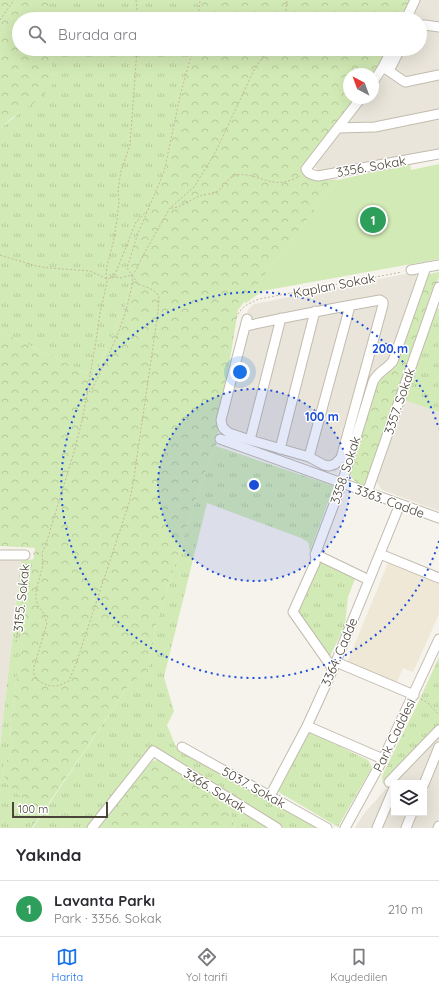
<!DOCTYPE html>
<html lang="tr">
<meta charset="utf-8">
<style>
body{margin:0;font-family:Quicksand,sans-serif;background:#f2f2f3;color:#2b2b33}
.controls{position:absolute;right:12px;bottom:12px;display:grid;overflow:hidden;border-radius:0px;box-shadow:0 4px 16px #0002}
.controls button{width:36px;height:36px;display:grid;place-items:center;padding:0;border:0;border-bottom:1px solid #e1e1e2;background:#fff;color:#2b2b33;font:20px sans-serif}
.compass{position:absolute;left:343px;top:68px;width:36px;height:36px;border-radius:50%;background:#fff;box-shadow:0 4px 16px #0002;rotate:319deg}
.scale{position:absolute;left:12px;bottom:10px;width:96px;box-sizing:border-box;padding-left:4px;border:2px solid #4b4439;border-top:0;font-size:11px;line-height:14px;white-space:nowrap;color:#4b4439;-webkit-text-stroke:3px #fff;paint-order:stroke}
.you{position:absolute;left:240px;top:372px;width:14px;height:14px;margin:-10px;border:3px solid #fff;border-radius:50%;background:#1a73e8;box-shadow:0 0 0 6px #1a73e833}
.badge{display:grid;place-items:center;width:26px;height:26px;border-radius:50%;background:#1a73e8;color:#fff;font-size:13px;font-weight:700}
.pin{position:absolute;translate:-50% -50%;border:2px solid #fff;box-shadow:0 1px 4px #0006}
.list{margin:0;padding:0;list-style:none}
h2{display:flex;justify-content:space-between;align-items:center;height:52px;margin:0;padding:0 16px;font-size:17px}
h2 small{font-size:13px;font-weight:400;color:#7c7c81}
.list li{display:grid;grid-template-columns:26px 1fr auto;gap:12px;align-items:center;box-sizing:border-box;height:56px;padding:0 16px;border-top:1px solid #e1e1e2}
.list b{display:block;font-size:15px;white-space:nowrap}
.list p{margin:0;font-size:13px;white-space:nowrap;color:#7c7c81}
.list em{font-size:13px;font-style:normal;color:#7c7c81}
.icon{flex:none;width:22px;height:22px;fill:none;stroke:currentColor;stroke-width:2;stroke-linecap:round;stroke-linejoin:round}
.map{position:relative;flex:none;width:439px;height:828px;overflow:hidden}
.search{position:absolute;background:#fff;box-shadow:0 4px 16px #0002;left:12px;right:12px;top:12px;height:44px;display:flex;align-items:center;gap:10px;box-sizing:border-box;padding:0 14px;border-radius:22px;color:#7c7c81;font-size:15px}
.sheet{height:108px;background:#fff}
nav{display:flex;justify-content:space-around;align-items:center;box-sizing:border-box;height:56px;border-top:1px solid #e1e1e2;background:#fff;font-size:11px;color:#7c7c81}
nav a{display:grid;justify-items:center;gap:2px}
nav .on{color:#1a73e8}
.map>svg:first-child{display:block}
.residential{fill:#eae5da;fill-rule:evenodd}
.education{fill:#efe8d6}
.grass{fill:url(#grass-tufts)}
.forest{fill:url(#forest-crowns)}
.park{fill:#d2eab5}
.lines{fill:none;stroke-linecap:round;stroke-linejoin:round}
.minor-casing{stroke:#c2bbae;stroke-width:11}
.path{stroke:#c4b79f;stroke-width:1;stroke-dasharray:2 2;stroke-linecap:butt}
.minor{stroke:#fff;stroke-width:9}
.ring{fill:none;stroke:#1d4ed8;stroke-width:2;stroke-dasharray:2 4}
.labels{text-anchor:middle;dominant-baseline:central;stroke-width:3;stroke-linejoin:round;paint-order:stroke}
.street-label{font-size:13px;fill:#4b4439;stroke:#fff}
.centre{fill:#1d4ed8;stroke:#fff;stroke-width:2}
.ring-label{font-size:12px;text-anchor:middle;font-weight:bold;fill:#1d4ed8;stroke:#fff;stroke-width:3;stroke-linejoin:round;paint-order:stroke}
</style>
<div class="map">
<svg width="439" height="828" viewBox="0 0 439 828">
<defs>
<pattern id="grass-tufts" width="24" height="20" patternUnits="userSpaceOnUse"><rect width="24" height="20" fill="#d2eab5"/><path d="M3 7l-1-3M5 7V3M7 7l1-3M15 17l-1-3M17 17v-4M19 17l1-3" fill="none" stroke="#b6ca9c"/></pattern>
<pattern id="forest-crowns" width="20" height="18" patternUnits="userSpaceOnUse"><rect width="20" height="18" fill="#d2eab5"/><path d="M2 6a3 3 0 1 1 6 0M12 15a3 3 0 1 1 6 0" fill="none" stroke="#b6ca9c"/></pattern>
</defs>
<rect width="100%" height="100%" fill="#f6f3ec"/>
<path class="residential" d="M420,0H439V149L319,171L313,166L366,98H373V90L386,74L397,49H420V19H411Z
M410,273L416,274L417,279L391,358L370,379L341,466L335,472L255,446L226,435L218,426L248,310L254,304Z
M404,400L439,412V511L382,490L376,482Z
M0,557H14L21,561L0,747Z
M439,737V818L435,828H355L363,815L390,784ZM394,783H424V813H394Z"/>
<path class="education" d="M392,562L439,581V614L413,672L403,668L396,684L347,663L388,563Z"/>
<path class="grass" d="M49,0H200L198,19H49Z
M49,49H193L181,92L164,172L137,236L127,268L132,275V281L129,288L125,306L95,377L0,331V129L54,84Z
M436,308L439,309V412L404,400Z
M216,446L334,486L310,551L308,542L301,538L207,503L164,677L174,711L167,725L176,747L319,828H284L156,747L150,749L87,828H33L131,682L148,672L156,625L201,483Z
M320,558L356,576L348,597L345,626L329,658L297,611Z
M34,559L10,724L12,751L2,769L6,783L29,804L32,828H0V747L21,561Z
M439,657V727L433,732L383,784L382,776L418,703Z
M308,731L368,760L372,767L338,827L277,791Z
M226,801L269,828H235Z"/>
<path class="forest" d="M0,0H49V19H19V49H49L54,84L41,98L13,117L0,129Z
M200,0H411L402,19H198Z
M193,49H389L380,68L373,74H349V98H357L302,171L304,175L313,179L338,180L238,310L216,446L201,483L156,625L148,672L131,682L32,828L29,804L6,783L2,769L12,751L10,724L35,548L0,546V331L95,377L125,306L129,288L132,281V275L127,268L137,236L164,172L181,92Z
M439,272V277L367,487C357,484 353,481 348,471L376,386C381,378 389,373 394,366L429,274Z
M158,760L226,801L235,828H97L152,761Z"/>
<path class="park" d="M410,164L411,170L439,164V259L262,291L246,303L244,302L338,180Z"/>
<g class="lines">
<g class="minor-casing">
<path id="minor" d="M406,19L415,0
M420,25H425L439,27
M383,67L405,82L439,75
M389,71L400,49
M373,82L383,67L392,49
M361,98L306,169C308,174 313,175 318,176L439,154
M338,128L375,127L439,114
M411,270L439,265
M246,326C290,316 335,308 380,300L383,302V305L341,458L335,464L329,466L324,465L309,457L250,440L229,433L223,428L222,425L221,420L247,319
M220,439L439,518
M250,440L281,318
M280,449L315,311
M309,457L350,306
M367,493L439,287
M315,554L369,580
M380,554L439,578
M0,555H25
M336,662L414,695
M333,669L293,612L315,563L316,552L342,483L373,382C377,372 387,369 393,361L426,267
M307,726L383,759
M182,747L327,828
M389,782L439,730
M424,784L439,747
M270,796L307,726L333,669L400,504
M92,828L153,751L277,828
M345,828L383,759L439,639
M377,828L394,788
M406,828L412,813
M438,828L439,826"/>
</g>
<path class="path" d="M136,0L138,19
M198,19L200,0
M286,19V8L287,0
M0,20L14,0
M171,208C182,208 190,199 200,196C205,194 213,194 218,191C225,186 227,177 237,175C250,173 261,180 273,182C282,184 293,180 300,176
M0,255L36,266L49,268L90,271L107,279L116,277L120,278L132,275L136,270L145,252L170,208L194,187L204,171L216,151L255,68L268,49
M132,275C133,284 130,294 128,303C120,333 106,361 92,389L87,394L82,421L74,452L46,544L42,553L43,565L36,591V599L38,606L43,612L47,623L34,667C34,670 33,673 35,676C39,684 52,688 60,685C63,684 66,682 69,681L77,661L129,503L133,484L158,312C158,308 159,302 159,298C157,289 145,287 138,284L127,268L137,236L164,172L181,92L193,49
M111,278L116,272L136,222L147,211
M236,318C241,307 247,304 259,299L402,272
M87,393L96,341L100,313L107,282L106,275L107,266L113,243L117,220L119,203L118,190L121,171L130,145L137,49
M33,554L41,553
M16,642L24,595L25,564
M421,699L428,703L439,715"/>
<use href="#minor" class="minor"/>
</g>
<circle cx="254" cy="485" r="96" fill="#1d4ed8" fill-opacity=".12"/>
<g class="ring">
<circle cx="254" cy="485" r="96"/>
<path d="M439 541A193 193 0 1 1 439 429"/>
</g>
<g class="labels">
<g class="street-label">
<text transform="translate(371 166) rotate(-10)">3356. Sokak</text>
<text transform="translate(334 285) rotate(-11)">Kaplan Sokak</text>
<text transform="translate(399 401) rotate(-71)">3357. Sokak</text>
<text transform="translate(345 470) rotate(-72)">3358. Sokak</text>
<text transform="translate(390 501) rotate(20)">3363. Cadde</text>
<text transform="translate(21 598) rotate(-84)">3155. Sokak</text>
<text transform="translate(339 652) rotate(-67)">3364. Cadde</text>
<text transform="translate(394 735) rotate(-64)">Park Caddesi</text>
<text transform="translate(254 787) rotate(29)">5037. Sokak</text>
<text transform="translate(215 790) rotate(32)">3366. Sokak</text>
</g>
</g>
<circle cx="254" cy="485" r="6" class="centre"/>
<g class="ring-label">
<text x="390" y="353">200 m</text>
<text x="322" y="421">100 m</text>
</g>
</svg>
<div class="controls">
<button><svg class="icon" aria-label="layers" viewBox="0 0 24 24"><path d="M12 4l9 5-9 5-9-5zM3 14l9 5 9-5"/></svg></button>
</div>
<svg class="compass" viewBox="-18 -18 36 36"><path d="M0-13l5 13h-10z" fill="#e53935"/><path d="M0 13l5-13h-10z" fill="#7c7c81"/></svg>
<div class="scale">100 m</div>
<div class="you"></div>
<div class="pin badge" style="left:373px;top:220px;background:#2e9e5b">1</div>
<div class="search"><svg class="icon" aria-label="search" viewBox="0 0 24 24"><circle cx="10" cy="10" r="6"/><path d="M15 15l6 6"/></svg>Burada ara</div>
</div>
<section class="sheet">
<h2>Yakında<small></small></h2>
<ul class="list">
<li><span class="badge" style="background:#2e9e5b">1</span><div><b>Lavanta Parkı</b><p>Park · 3356. Sokak</p></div><em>210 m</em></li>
</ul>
</section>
<nav>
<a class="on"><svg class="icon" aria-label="map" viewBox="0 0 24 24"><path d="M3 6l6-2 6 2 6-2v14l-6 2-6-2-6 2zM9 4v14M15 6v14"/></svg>Harita</a>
<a><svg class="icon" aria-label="directions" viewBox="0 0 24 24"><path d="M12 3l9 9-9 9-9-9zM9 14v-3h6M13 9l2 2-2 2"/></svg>Yol tarifi</a>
<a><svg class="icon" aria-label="saved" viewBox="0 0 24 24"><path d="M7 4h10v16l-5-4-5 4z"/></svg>Kaydedilen</a>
</nav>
